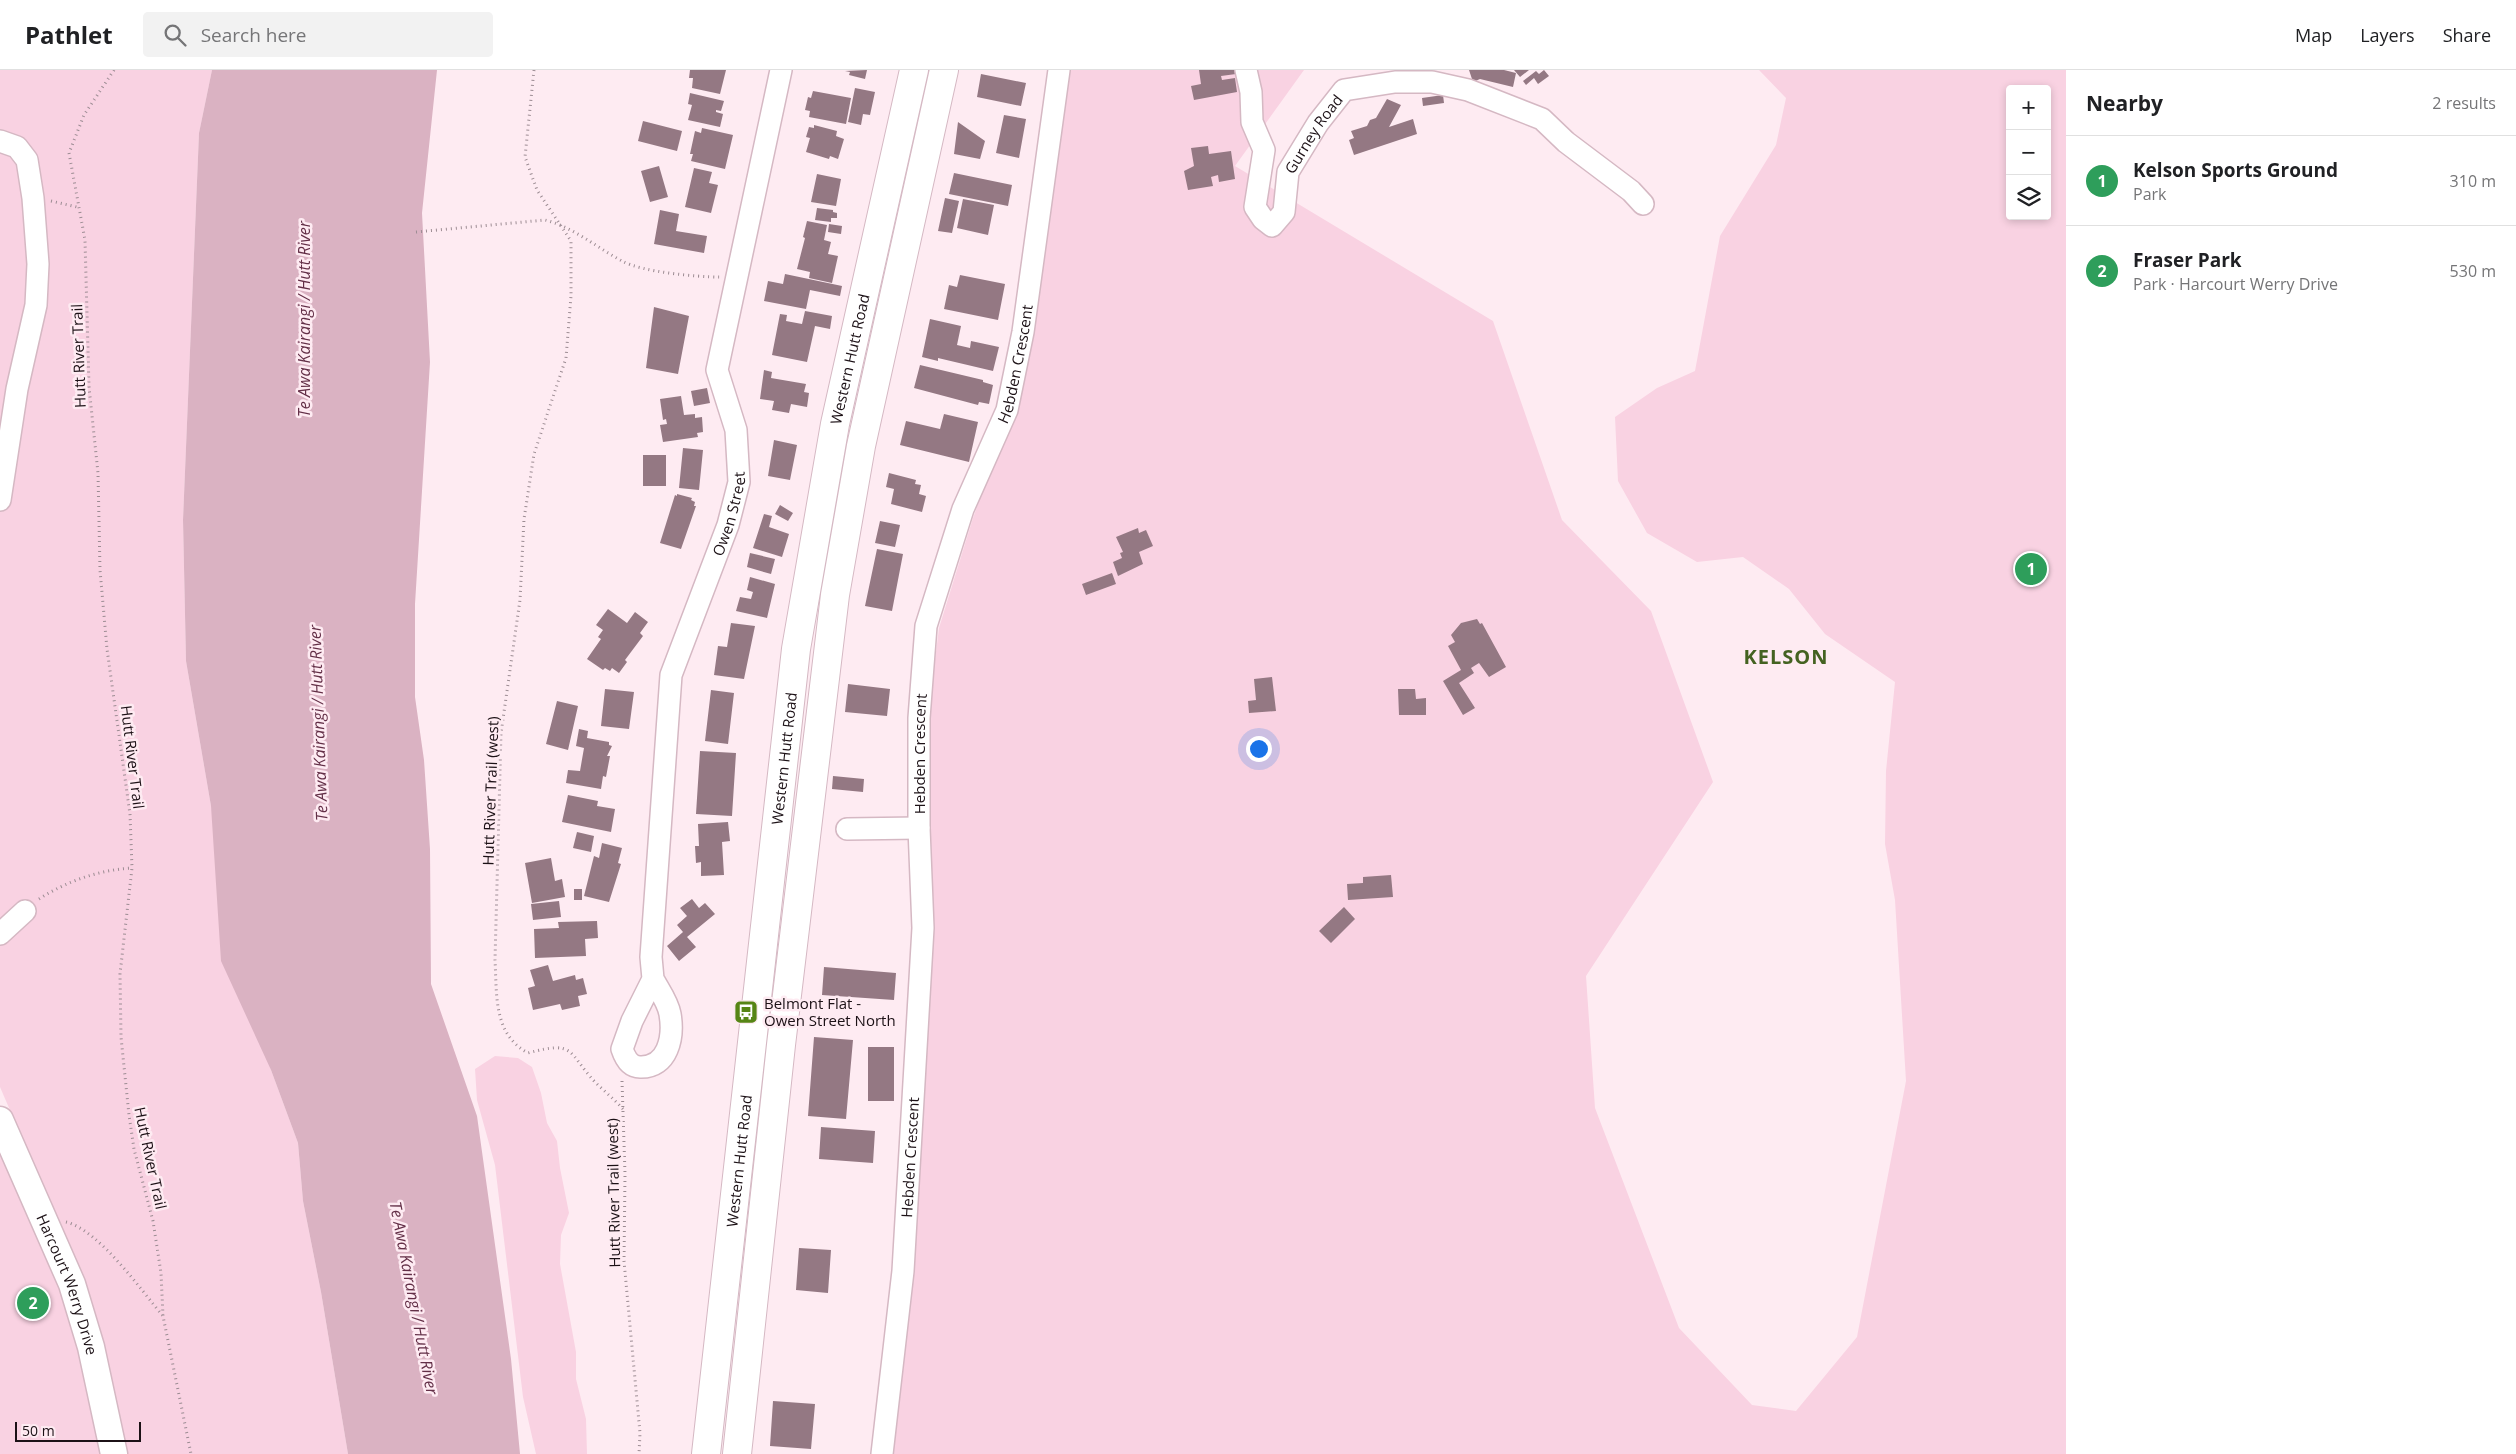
<!DOCTYPE html>
<meta charset="utf-8">
<style>
body{margin:0;font-family:"Open Sans",sans-serif;background:#f2f2f2;color:#202124}
.controls{position:absolute;right:15px;top:15px;display:grid;overflow:hidden;border-radius:5px;box-shadow:0 2px 8px #0003}
.controls button{width:45px;height:45px;display:grid;place-items:center;padding:0;border:0;border-bottom:1px solid #e0e0e0;background:#fff;color:#202124;font:25px sans-serif}
.scale{position:absolute;left:15px;bottom:12px;width:126px;box-sizing:border-box;padding-left:5px;border:2px solid #1c1116;border-top:0;font-size:14px;line-height:18px;white-space:nowrap;color:#1c1116;-webkit-text-stroke:4px #feebf2;paint-order:stroke}
.you{position:absolute;left:1258px;top:678px;width:18px;height:18px;margin:-12px;border:4px solid #fff;border-radius:50%;background:#1a73e8;box-shadow:0 0 0 8px #1a73e833}
.badge{display:grid;place-items:center;width:32px;height:32px;border-radius:50%;background:#d93025;color:#fff;font-size:16px;font-weight:700}
.pin{position:absolute;translate:-50% -50%;border:2px solid #fff;box-shadow:0 1px 5px #0006}
.list{margin:0;padding:0;list-style:none}
h2{display:flex;justify-content:space-between;align-items:center;height:65px;margin:0;padding:0 20px;font-size:21px}
h2 small{font-size:16px;font-weight:400;color:#757577}
.list li{display:grid;grid-template-columns:32px 1fr auto;gap:15px;align-items:center;box-sizing:border-box;height:90px;padding:0 20px;border-top:1px solid #e0e0e0}
.list b{display:block;font-size:19px;white-space:nowrap}
.list p{margin:0;font-size:16px;white-space:nowrap;color:#757577}
.list em{font-size:16px;font-style:normal;color:#757577}
.icon{flex:none;width:28px;height:28px;fill:none;stroke:currentColor;stroke-width:2;stroke-linecap:round;stroke-linejoin:round}
.map{position:relative;flex:none;width:2066px;height:1384px;overflow:hidden}
header{display:flex;align-items:center;gap:30px;box-sizing:border-box;height:70px;padding:0 25px;background:#fff;border-bottom:1px solid #e0e0e0}
header strong{font-size:24px}
nav{display:flex;gap:28px;margin-inline-start:auto;font-size:18px}
.search{width:350px;height:45px;background:#f2f2f2;display:flex;align-items:center;gap:12px;box-sizing:border-box;padding:0 18px;border-radius:5px;color:#757577;font-size:19px}
main{display:flex}
aside{flex:1;background:#fff}
.map>svg:first-child{display:block}
.green{fill:#f9d2e2;fill-rule:evenodd}
.water{fill:#dab2c2}
.building{fill:#947883}
.lines{fill:none;stroke-linecap:round;stroke-linejoin:round}
.minor-casing{stroke:#d5b8c3;stroke-width:24}
.major-casing{stroke:#d5b8c3;stroke-width:29}
.highway-casing{stroke:#d5b8c3;stroke-width:30}
.path{stroke:#9c8c93;stroke-width:3;stroke-dasharray:1 4;stroke-linecap:butt}
.minor{stroke:#fff;stroke-width:21}
.major{stroke:#fff;stroke-width:26}
.highway{stroke:#fff;stroke-width:28}
.labels{text-anchor:middle;dominant-baseline:central;stroke-width:5;stroke-linejoin:round;paint-order:stroke}
.street-label{font-size:15px;fill:#1c1116;stroke:#feebf2}
.poi-label{font-size:15px;fill:#1c1116;stroke:#feebf2;text-anchor:start}
.water-label{font-size:16px;font-style:italic;fill:#632f47;stroke:#feebf2}
.district-label{font-size:20px;font-weight:bold;letter-spacing:1px;fill:#446221;stroke:#feebf2}
</style>
<header>
<strong>Pathlet</strong>
<div class="search"><svg class="icon" aria-label="search" viewBox="0 0 24 24"><circle cx="10" cy="10" r="6"/><path d="M15 15l6 6"/></svg>Search here</div>
<nav><a>Map</a><a>Layers</a><a>Share</a></nav>
</header>
<main>
<div class="map">
<svg width="2066" height="1384" viewBox="0 0 2066 1384">
<rect width="100%" height="100%" fill="#feebf2"/>
<path class="green" d="M0,0H212L199,63L183,450L186,591L211,736L271,1000L298,1073L303,1131L321,1222L348,1384H126L104,1274L82,1207L0,1017Z
M1063,0H1304L1235,96L1493,251L1562,450L1651,541L1713,712L1586,906L1595,1038L1679,1258L1752,1335L1796,1341L1857,1267L1906,1011L1895,830L1885,774L1886,701L1895,612L1825,564L1789,519L1743,487L1697,492L1647,463L1618,411L1615,347L1657,318L1695,301L1720,166L1776,75L1786,28L1759,0H2066V1384H888L928,646L939,558L973,448L1012,340ZM2010,19H2047V146H2010Z
M495,986L518,988L532,997L541,1023L547,1053L557,1071L560,1098L569,1143L561,1165L560,1194L576,1282V1309L586,1349L587,1384H536L523,1327L495,1095L477,1030L475,999Z
M0,1077L59,1213L73,1253L101,1384H0Z"/>
<path class="water" d="M212,0H437L422,143L430,292L415,534V627L424,690L430,779L431,914L477,1046L511,1289L520,1384H348L321,1222L303,1131L298,1073L271,1000L221,891L211,736L186,591L183,450L199,63Z"/>
<path class="building" d="M690,0H726L720,24L692,18L693,8H689Z
M867,0L865,9L849,5L850,2L845,1Z
M1199,0H1236V4L1221,6L1222,10L1235,8L1237,22L1194,30L1191,16L1201,14Z
M1469,0H1504L1516,3L1513,17L1480,9L1473,12Z
M1514,0H1529L1520,7Z
M1544,0L1549,6L1538,14L1534,8L1526,15L1523,11L1536,1L1539,4Z
M981,4L1026,13L1021,36L977,27Z
M855,18L875,22L870,45L863,44L861,55L848,52Z
M813,21L851,28L846,54L809,47L810,41L805,40L808,27L811,28Z
M690,23L724,31L721,41L716,40V42L723,44L720,57L688,50L692,35L688,34Z
M1443,25L1444,33L1423,36L1422,28Z
M1387,29L1401,35L1389,57L1413,49L1417,64L1354,85L1349,70L1354,68L1351,61L1367,56L1370,50L1376,48Z
M1004,45L1026,49L1019,88L996,83Z
M643,51L682,61L677,81L638,71Z
M958,52L985,71L980,89L954,84Z
M814,55L837,61L836,66L844,69L838,89L830,86L829,89L806,82L810,68L806,67L809,57L814,58Z
M702,58L733,65L725,99L691,91L693,84H690L695,61L701,63Z
M1208,76L1209,84L1231,81L1235,109L1219,112L1218,105L1211,107L1213,116L1188,120L1184,101L1194,96L1191,78Z
M659,96L668,127L650,132L641,101Z
M694,98L712,102L709,113L718,115L711,143L685,137Z
M954,103L1012,115L1008,136L949,124Z
M817,104L841,109L836,136L811,132Z
M945,128L959,131L952,163L938,161Z
M963,129L994,135L988,165L957,158Z
M817,138L833,140V142L837,143V148H831V152L815,150Z
M660,140L679,144L676,161L707,166L704,183L654,174Z
M807,151L827,155L824,170L831,172L828,184L838,186L832,213L809,208L810,202L797,199L805,168L803,167Z
M829,154L842,156L841,164L828,162Z
M785,204L842,216L840,226L810,220L806,239L764,231L768,211L783,214Z
M960,205L1005,214L998,250L944,239L949,215L957,217Z
M654,237L689,246L678,304L646,298Z
M805,241L832,246L830,259L815,256L807,292L772,285L780,244L787,245L786,251L802,254Z
M930,249L961,256L957,275L970,278L971,271L999,277L993,301L938,288V291L922,287Z
M920,295L983,310V312L993,315L989,334L979,332L978,335L914,318Z
M764,300L772,302L771,308L806,314L804,322L809,323L807,337L791,334L789,343L772,340L774,331L760,329Z
M707,318L710,333L694,336L691,321Z
M681,326L684,345L695,344V348L702,347L703,362L697,363L698,367L663,372L660,355L667,354L666,349L663,350L660,329Z
M944,344L978,352L969,392L900,375L906,351L940,359Z
M774,370L797,375L790,410L768,406Z
M683,378L703,380L699,420L679,418Z
M643,385H666V416H643Z
M889,403L916,410L915,414L921,415L919,424L926,426L922,442L891,434L894,419L886,417Z
M677,424L692,428L691,430L695,432L694,436H696L681,479L660,473L675,425L677,426Z
M780,435L793,443L788,451L775,444Z
M764,444L772,446L769,457L789,464L782,487L753,478Z
M880,451L900,455L895,477L875,473Z
M1138,458L1139,463L1146,460L1153,476L1139,482L1143,494L1118,506L1113,492L1122,488L1120,483L1123,482L1116,467Z
M877,479L903,484L892,541L865,536Z
M750,483L775,489L771,504L747,497Z
M1112,503L1116,514L1086,525L1082,514Z
M750,507L775,514L767,548L736,541L740,527L751,529L753,522L747,520Z
M608,539L627,553L635,542L648,552L640,563L643,566L625,590L627,592L619,603L612,598L610,601L605,598L603,600L587,589L601,569L598,567L603,560L596,555Z
M1477,549L1480,554L1482,553L1506,597L1489,607L1479,593L1471,598L1474,603L1459,613L1475,638L1463,645L1443,611L1461,600L1448,576L1455,572L1451,565L1461,553Z
M731,553L755,556L744,609L714,605L718,576L727,577Z
M1272,607L1276,641L1249,643L1248,631L1256,630L1254,609Z
M848,614L890,619L887,646L845,642Z
M605,619L634,622L629,659L601,656Z
M1398,619H1415L1416,629L1426,628V645H1399Z
M711,620L734,623L728,674L705,671Z
M557,631L578,636L568,680L546,674Z
M579,659L588,661L587,668L609,672V675L612,676L607,686H610L606,707L603,706L601,719L566,713L568,700L580,701L584,678L576,676Z
M700,681L736,683L732,746L696,744Z
M833,706L864,709L863,722L832,719Z
M568,725L598,731L597,736L615,739L611,762L562,752Z
M728,752L730,771L722,772L724,805L701,806V792L696,793L695,776H699L698,754Z
M577,762L594,766L591,782L573,778Z
M602,773L622,778L618,793L621,794L609,832L584,826L594,786L599,788Z
M551,788L555,811L562,809L565,827L532,833L525,793Z
M1391,805L1393,827L1348,830L1347,814L1363,813V807Z
M574,819H582V830H574Z
M692,829L699,838L705,833L715,844L687,867L696,877L679,891L667,876L683,862L677,855L687,846L680,838Z
M559,831L561,847L533,850L531,834Z
M1344,837L1355,849L1331,873L1319,861Z
M597,851L598,868L585,869L586,886L535,888L534,859L559,858L558,852Z
M548,895L553,911L575,905L576,910L583,908L587,924L578,926L580,936L562,940L560,934L533,940L528,918L535,916L530,900Z
M824,897L896,903L894,930L822,925Z
M814,967L853,970L846,1049L808,1046Z
M868,977H894V1031H868Z
M821,1057L875,1061L873,1093L819,1089Z
M799,1178L831,1180L828,1223L796,1220Z
M773,1331L815,1334L811,1379L770,1376Z"/>
<g class="lines">
<g class="minor-casing">
<g id="minor">
<path id="s1" d="M1246,0L1251,22L1252,52L1264,80L1255,137L1263,149L1272,156L1284,142L1288,102L1318,53L1344,20L1395,12H1432L1468,20L1542,49L1566,72L1631,121L1643,134"/>
<path d="M0,71L17,77L27,90L33,128L38,194L36,235L17,319L0,430"/>
<path d="M847,759L919,758"/>
<path d="M0,864L25,841"/>
<path id="s2" d="M653,909C659,920 668,932 670,944C674,967 668,998 640,997C630,997 625,988 622,979L632,951L653,909L651,887L671,605L728,455L739,412L736,360L717,300L781,0"/>
<path id="s3" d="M882,1384L903,1201L923,858L919,758V648L926,556L963,439L1007,340L1023,262L1059,0"/>
</g>
</g>
<g class="major-casing">
<g id="major">
<path id="s4" d="M0,1050L72,1214L91,1277L114,1384"/>
</g>
</g>
<g class="highway-casing">
<g id="highway">
<path id="s5" d="M706,1384L796,579L835,354L914,0"/>
<path d="M737,1384L781,975L835,525L861,376L944,0"/>
</g>
</g>
<path class="path" d="M114,0L84,45L69,83L85,170L89,317L98,403L100,500L107,579L130,744L132,798L120,904L121,967L129,1045L134,1079L153,1151L161,1203L163,1246L191,1384
M534,0L525,87L537,120L571,171V226L566,288L534,384L524,449L520,530L501,663L495,890C497,925 493,964 528,983C576,970 567,982 595,1012C604,1021 614,1029 623,1039
M51,131L77,137
M416,162L545,150C573,157 596,177 622,191C642,202 696,207 720,207
M39,829C67,811 99,800 132,798
M622,1011L625,1104L624,1191L640,1363L639,1384
M66,1152C99,1160 141,1220 163,1246"/>
<use href="#minor" class="minor"/>
<use href="#major" class="major"/>
<use href="#highway" class="highway"/>
</g>
<defs>
<g id="bus-square" transform="scale(1.25)"><rect x="-9" y="-9" width="18" height="18" rx="4" fill="#568515" stroke="#feebf2"/><path d="M-5-6H5V4H4V6H2V4H-2V6H-4V4H-5ZM-3.5-4V0h7V-4ZM-3.5 1.2v1.5H-2V1.2ZM2 1.2v1.5H3.5V1.2Z" fill="#fff"/></g>
</defs>
<g fill-rule="evenodd">
<use href="#bus-square" x="746" y="942"/>
</g>
<g class="labels">
<g class="street-label">
<text stroke="none"><textPath href="#s1" startOffset="271">Gurney Road</textPath></text>
<text transform="translate(78 286) rotate(-92)">Hutt River Trail</text>
<text stroke="none"><textPath href="#s5" startOffset="1105">Western Hutt Road</textPath></text>
<text stroke="none"><textPath href="#s3" startOffset="1108">Hebden Crescent</textPath></text>
<text stroke="none"><textPath href="#s2" startOffset="690">Owen Street</textPath></text>
<text stroke="none"><textPath href="#s3" startOffset="702">Hebden Crescent</textPath></text>
<text transform="translate(133 687) rotate(83)">Hutt River Trail</text>
<text stroke="none"><textPath href="#s5" startOffset="700">Western Hutt Road</textPath></text>
<text transform="translate(490 721) rotate(-88)">Hutt River Trail (west)</text>
<text transform="translate(151 1088) rotate(78)">Hutt River Trail</text>
<text stroke="none"><textPath href="#s3" startOffset="298">Hebden Crescent</textPath></text>
<text stroke="none"><textPath href="#s5" startOffset="295">Western Hutt Road</textPath></text>
<text transform="translate(613 1123) rotate(-91)">Hutt River Trail (west)</text>
<text stroke="none"><textPath href="#s4" startOffset="178">Harcourt Werry Drive</textPath></text>
</g>
<g class="poi-label">
<text x="764" y="933">Belmont Flat -<tspan x="764" dy="17">Owen Street North</tspan></text>
</g>
<g class="water-label">
<text transform="translate(304 249) rotate(-90)">Te Awa Kairangi / Hutt River</text>
<text transform="translate(318 653) rotate(-92)">Te Awa Kairangi / Hutt River</text>
<text transform="translate(414 1228) rotate(79)">Te Awa Kairangi / Hutt River</text>
</g>
<g class="district-label">
<text x="1786" y="586">KELSON</text>
</g>
</g>
</svg>
<div class="controls">
<button>+</button>
<button>−</button>
<button><svg class="icon" aria-label="layers" viewBox="0 0 24 24"><path d="M12 4l9 5-9 5-9-5zM3 14l9 5 9-5"/></svg></button>
</div>
<div class="scale">50 m</div>
<div class="you"></div>
<div class="pin badge" style="left:2031px;top:499px;background:#2e9e5b">1</div>
<div class="pin badge" style="left:33px;top:1233px;background:#2e9e5b">2</div>
</div>
<aside>
<h2>Nearby<small>2 results</small></h2>
<ul class="list">
<li><span class="badge" style="background:#2e9e5b">1</span><div><b>Kelson Sports Ground</b><p>Park</p></div><em>310 m</em></li>
<li><span class="badge" style="background:#2e9e5b">2</span><div><b>Fraser Park</b><p>Park · Harcourt Werry Drive</p></div><em>530 m</em></li>
</ul>
</aside>
</main>
